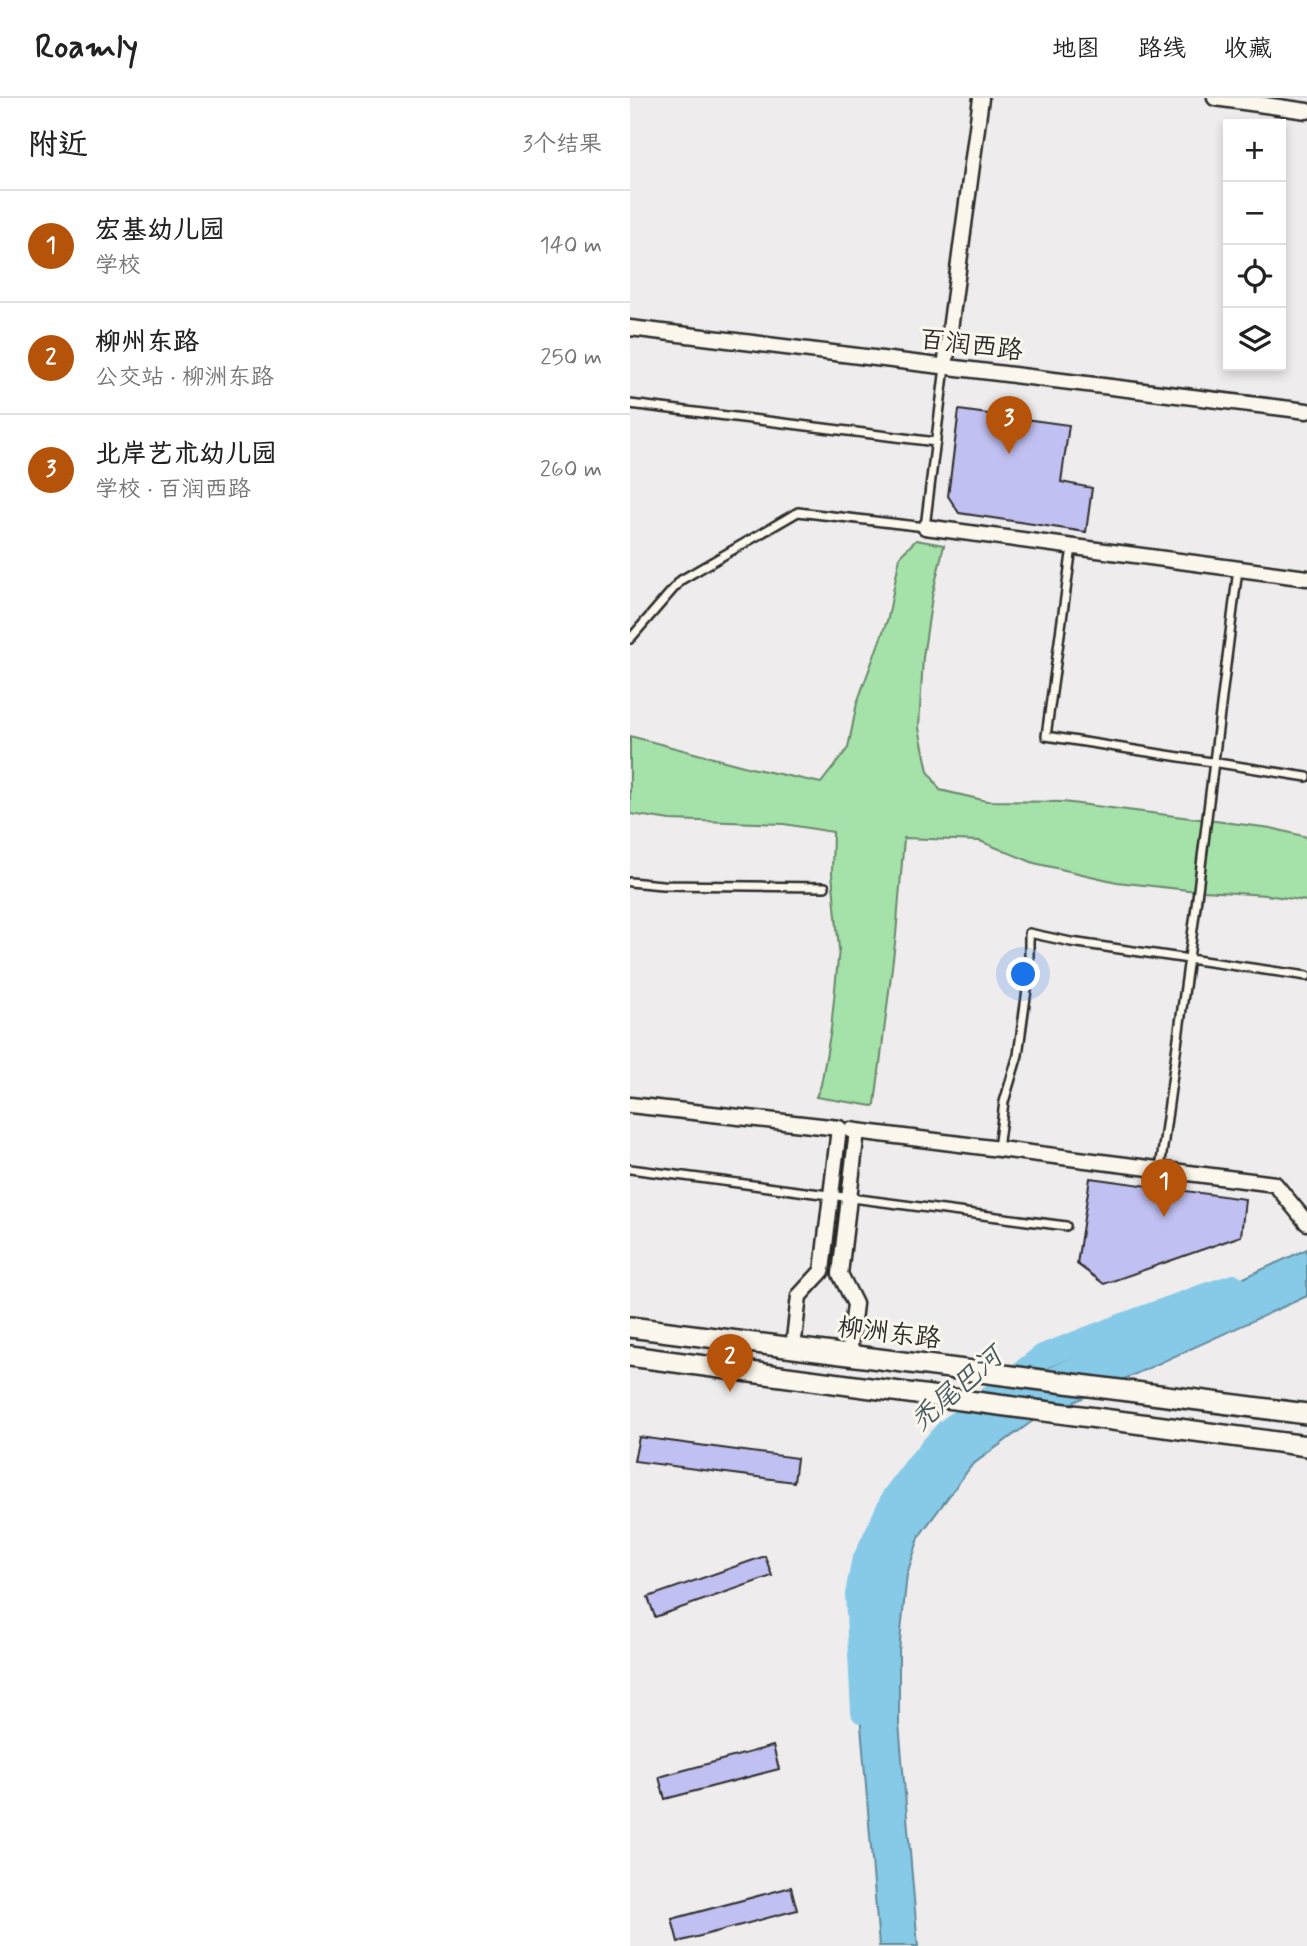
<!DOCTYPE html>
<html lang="zh">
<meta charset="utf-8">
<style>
body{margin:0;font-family:Mynerve,"LXGW WenKai TC",sans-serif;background:#f2f2f2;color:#222}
.controls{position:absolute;right:21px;top:21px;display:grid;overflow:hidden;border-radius:0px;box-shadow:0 4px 10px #0003}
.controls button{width:63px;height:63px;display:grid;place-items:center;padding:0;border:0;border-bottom:2px solid #e0e0e0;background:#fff;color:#222;font:35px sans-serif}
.you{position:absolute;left:394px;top:877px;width:24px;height:24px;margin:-18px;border:5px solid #fff;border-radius:50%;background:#1a73e8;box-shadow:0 0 0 10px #1a73e833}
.badge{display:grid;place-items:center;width:46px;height:46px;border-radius:50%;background:#b45309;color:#fff;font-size:23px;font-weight:700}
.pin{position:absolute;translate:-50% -58px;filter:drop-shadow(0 2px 4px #0008)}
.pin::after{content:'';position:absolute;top:37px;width:24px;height:21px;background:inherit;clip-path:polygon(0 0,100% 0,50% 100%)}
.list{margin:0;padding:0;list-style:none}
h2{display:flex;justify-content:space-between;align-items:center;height:91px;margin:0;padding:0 28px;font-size:30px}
h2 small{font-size:23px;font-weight:400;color:#767676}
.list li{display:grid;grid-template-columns:46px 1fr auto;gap:21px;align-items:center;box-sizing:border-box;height:112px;padding:0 28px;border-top:2px solid #e0e0e0}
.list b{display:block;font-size:26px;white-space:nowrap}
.list p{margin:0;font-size:23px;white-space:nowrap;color:#767676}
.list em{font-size:23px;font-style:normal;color:#767676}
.icon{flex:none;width:38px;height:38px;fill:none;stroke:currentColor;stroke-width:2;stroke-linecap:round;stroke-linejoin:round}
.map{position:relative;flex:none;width:677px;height:1848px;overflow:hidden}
header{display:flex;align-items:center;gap:42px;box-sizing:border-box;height:98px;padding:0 35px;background:#fff;border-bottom:2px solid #e0e0e0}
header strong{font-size:33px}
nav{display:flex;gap:38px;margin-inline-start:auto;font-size:24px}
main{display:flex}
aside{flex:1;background:#fff}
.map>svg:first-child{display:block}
.green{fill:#a4e2a9;stroke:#68866a;stroke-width:2}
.water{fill:#86cae7;stroke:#628a9c;stroke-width:2}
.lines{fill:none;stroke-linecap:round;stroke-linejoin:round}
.river{stroke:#86cae7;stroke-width:24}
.building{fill:#c1c0f2;stroke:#2b2b2b;stroke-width:2}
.service-casing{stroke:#2b2b2b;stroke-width:12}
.minor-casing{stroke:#2b2b2b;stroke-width:19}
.secondary-casing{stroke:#2b2b2b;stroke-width:24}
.service{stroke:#fbf7ec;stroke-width:7}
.minor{stroke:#fbf7ec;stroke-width:14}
.secondary{stroke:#fbf7ec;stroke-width:19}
.labels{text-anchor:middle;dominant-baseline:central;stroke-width:6;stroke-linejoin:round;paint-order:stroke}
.street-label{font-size:26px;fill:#2b2b2b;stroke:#fbf7ec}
.water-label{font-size:28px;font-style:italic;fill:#465b63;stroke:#fbf7ec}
</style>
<header>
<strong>Roamly</strong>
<nav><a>地图</a><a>路线</a><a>收藏</a></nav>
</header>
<main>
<aside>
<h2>附近<small>3个结果</small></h2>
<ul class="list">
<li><span class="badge">1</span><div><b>宏基幼儿园</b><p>学校</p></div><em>140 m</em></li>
<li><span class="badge">2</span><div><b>柳州东路</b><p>公交站 · 柳洲东路</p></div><em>250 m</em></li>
<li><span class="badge">3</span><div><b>北岸艺术幼儿园</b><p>学校 · 百润西路</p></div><em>260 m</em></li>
</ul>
</aside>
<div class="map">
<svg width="677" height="1848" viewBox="0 0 677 1848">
<rect width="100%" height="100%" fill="#efeced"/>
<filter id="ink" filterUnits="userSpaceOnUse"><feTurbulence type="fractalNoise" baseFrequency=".0143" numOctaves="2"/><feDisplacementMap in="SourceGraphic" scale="14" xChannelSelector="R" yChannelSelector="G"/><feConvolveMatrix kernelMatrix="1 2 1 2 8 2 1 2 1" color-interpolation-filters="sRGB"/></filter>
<g filter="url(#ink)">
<path class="green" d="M286,442L314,447L302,499L293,559L289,630L298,673L310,692L357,703L433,704L641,730L677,739V803L636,797L558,792L487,784L404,765L350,743L274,740L266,837L245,1006L243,1008L186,999L191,987L201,931L209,851L202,775L203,734L154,726L40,722L0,716V638L121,670L191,685L218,650L227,605L258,520L270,458Z"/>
<path class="water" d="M677,1151V1198L404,1322L342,1367L290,1437L277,1476L269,1553V1625L288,1848H249L231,1627V1550L239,1465L256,1414L317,1333L388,1283Z"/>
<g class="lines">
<path class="river" d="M233,1614L227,1497L233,1465L264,1398L288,1366L317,1333L413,1258L488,1229L573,1198L604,1188"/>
</g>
<path class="building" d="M329,312L439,327L431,384L462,390L456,434L329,415L318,398Z
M460,1080L615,1101L611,1138L474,1186L447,1166Z
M9,1339L167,1360L164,1384L4,1363Z
M135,1458L142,1478L25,1519L18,1499Z
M143,1648L149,1671L35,1701L29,1679Z
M161,1789L167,1812L48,1844L42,1821Z"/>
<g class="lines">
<g class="service-casing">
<path id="service" d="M0,306L306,344
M442,449L416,638L677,679
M0,541L51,482L168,414L295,429L315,269
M0,784L32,787L195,789
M368,1051L374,1004L388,957L399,877V835L441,844L677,878
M0,1071L436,1128
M530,1071L565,816L608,471"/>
</g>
<g class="minor-casing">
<path id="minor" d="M585,0L677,13
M0,230L677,313
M315,269L351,0
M295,429L677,480
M0,1007L209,1030L192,1173L169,1198L163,1250
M227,1033L645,1086L677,1125
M219,1257L225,1206L210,1176L227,1033L220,1032"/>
</g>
<g class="secondary-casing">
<path id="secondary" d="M0,1229L677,1316
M0,1258L677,1348"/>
</g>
<use href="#service" class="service"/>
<use href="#minor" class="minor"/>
<use href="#secondary" class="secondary"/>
</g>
</g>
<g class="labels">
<g class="street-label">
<text transform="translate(341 248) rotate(7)">百润西路</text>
<text transform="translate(259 1236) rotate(7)">柳洲东路</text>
</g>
<g class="water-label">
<text transform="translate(327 1292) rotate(-41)">秃尾巴河</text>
</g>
</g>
</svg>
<div class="controls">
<button>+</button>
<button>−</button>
<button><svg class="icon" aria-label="locate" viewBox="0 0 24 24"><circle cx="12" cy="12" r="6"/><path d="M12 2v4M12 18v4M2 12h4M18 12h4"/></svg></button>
<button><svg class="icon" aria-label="layers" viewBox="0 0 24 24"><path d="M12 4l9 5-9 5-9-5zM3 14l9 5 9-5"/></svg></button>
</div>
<div class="you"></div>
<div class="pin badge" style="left:534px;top:1119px">1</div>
<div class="pin badge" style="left:100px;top:1294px">2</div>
<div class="pin badge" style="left:379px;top:356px">3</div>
</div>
</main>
